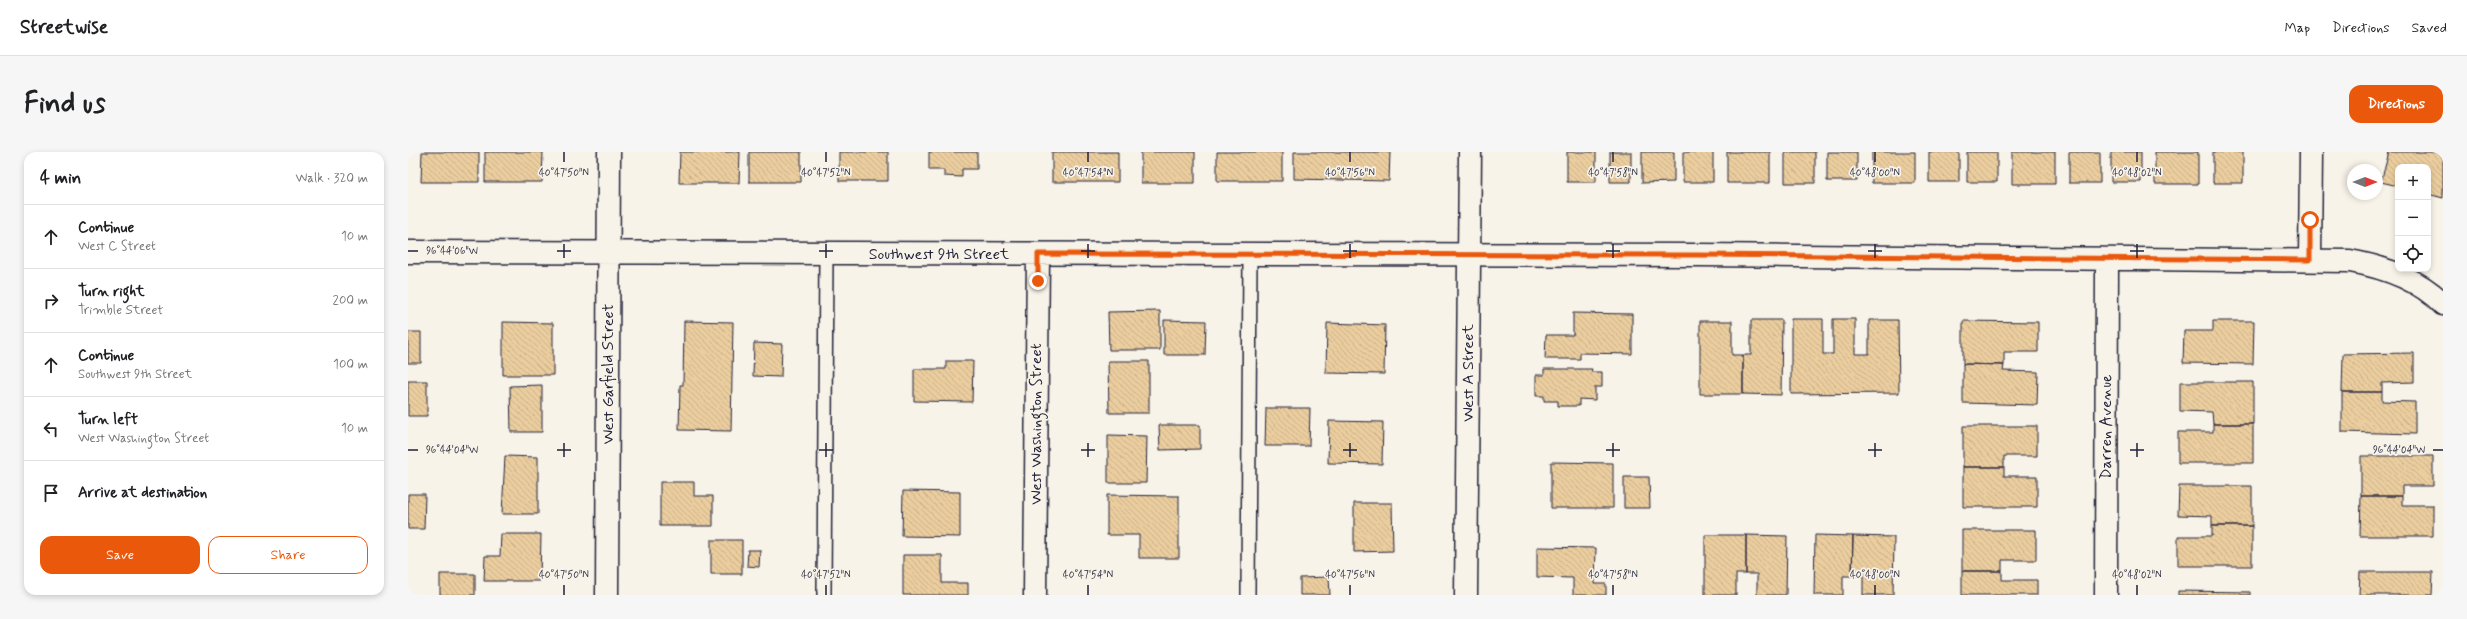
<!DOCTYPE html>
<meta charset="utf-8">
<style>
body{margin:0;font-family:Mynerve,sans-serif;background:#f6f6f6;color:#202124}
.controls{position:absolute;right:12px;top:12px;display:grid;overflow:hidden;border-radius:8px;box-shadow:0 2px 6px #0003}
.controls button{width:36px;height:36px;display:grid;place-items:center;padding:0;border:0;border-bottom:1px solid #e0e0e0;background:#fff;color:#202124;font:20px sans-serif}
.compass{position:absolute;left:1939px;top:12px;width:36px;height:36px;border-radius:50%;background:#fff;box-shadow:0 2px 6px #0003;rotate:90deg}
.stop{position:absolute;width:12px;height:12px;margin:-9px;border:3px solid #ea580c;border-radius:50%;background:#fff}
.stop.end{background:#ea580c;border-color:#fff;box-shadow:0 1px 4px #0008}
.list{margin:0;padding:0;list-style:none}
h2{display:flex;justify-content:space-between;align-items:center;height:52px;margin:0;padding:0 16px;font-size:17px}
h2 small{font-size:13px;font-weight:400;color:#757577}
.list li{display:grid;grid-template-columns:26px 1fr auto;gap:12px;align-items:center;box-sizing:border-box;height:64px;padding:0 16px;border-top:1px solid #e0e0e0}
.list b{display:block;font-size:15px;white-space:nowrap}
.list p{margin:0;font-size:13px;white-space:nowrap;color:#757577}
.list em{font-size:13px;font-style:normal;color:#757577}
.actions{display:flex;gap:8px;padding:12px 16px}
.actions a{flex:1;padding:9px 0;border:1px solid #ea580c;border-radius:12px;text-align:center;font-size:14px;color:#ea580c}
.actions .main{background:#ea580c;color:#fff}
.icon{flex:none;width:22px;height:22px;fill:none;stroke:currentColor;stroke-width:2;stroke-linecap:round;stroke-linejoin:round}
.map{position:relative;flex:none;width:2035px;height:443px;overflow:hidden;border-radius:12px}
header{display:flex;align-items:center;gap:24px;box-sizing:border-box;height:56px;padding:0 20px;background:#fff;border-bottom:1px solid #e0e0e0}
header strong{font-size:19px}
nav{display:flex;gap:22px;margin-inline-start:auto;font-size:14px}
.intro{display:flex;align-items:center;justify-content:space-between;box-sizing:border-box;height:96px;padding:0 24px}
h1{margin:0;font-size:28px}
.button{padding:10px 18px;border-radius:12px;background:#ea580c;color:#fff;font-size:14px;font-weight:700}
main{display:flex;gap:24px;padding:0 24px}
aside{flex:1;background:#fff;border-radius:12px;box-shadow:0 2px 6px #0003}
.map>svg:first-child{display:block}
.building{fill:url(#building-back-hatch);stroke:#22223b}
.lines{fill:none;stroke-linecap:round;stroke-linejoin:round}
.service-casing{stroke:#22223b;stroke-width:16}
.minor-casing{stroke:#22223b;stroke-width:25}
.secondary-casing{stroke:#22223b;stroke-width:25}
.service{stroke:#f7f3e8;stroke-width:13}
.minor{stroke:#f7f3e8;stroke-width:22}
.secondary{stroke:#f7f3e8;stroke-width:22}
.route{stroke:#ea580c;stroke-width:5}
.ticks{fill:none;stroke:#22223b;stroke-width:1.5}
.labels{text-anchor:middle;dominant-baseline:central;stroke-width:3.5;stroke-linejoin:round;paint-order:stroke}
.street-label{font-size:16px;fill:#22223b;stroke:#f7f3e8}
.ticks-label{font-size:10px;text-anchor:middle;fill:#22223b;stroke:#f7f3e8;stroke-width:3.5;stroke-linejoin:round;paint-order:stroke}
</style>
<header>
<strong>Streetwise</strong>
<nav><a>Map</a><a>Directions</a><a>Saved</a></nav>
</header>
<div class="intro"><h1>Find us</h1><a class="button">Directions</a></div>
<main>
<aside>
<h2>4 min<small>Walk · 320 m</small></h2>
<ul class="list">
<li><svg class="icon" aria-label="ahead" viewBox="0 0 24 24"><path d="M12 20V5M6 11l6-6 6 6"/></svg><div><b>Continue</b><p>West C Street</p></div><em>10 m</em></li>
<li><svg class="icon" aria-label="right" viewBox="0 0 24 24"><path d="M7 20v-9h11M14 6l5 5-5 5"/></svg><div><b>Turn right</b><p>Trimble Street</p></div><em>200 m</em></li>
<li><svg class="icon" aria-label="ahead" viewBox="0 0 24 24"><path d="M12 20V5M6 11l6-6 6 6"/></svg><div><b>Continue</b><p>Southwest 9th Street</p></div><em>100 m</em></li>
<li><svg class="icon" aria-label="left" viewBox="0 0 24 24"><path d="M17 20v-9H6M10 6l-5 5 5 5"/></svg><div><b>Turn left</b><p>West Washington Street</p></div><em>10 m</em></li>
<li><svg class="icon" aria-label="arrive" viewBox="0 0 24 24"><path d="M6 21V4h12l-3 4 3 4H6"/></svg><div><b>Arrive at destination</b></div></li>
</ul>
<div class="actions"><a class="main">Save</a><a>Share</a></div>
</aside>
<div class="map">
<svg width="2035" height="443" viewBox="0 0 2035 443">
<defs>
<pattern id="building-back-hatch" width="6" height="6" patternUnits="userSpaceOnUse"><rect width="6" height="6" fill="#ebcd9e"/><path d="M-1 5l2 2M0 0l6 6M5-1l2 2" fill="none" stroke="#c9b089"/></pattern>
</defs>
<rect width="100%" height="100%" fill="#f7f3e8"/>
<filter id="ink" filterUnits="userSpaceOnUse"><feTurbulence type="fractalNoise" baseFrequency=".025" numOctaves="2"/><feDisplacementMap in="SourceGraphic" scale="8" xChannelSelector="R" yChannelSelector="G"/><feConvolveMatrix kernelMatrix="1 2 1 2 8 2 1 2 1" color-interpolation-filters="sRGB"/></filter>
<g filter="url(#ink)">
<path class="building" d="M14,0H71V30H13Z
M77,0H135L134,30H77Z
M272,0H332L331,31H271Z
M341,0H393V30H341Z
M431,0H480V29H431Z
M521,0H569V17H554V25L536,24V18H521Z
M644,0H710V30H644Z
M733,0H787V31H733Z
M809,0H874V29H809Z
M886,0H982L981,29L886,27Z
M1159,0H1188V30H1159Z
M1202,0H1223V30H1202Z
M1234,0H1266V30L1234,31Z
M1275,0H1305V30H1275Z
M1319,0H1362V31H1319Z
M1377,0H1407V31H1377Z
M1419,0H1449V29H1419Z
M1464,0H1507V31H1464Z
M1521,0H1551V30H1521Z
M1559,0H1589V30H1559Z
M1604,0H1647V32H1604Z
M1661,0H1692V31H1661Z
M1703,0H1733V30H1703Z
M1747,0H1790V32H1747Z
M1805,0H1835V31H1805Z
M1981,0H2035V46L2020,42V15H1990V34L1973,30Z
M752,159V198H701L700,160Z
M1165,161L1224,162V202L1172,201V207H1137L1138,183H1165Z
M1383,167H1415V202H1425V167H1447V202H1461V168H1490L1491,241L1383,242Z
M756,168L798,169L797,203H756Z
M1343,168H1374L1373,243L1335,242V203H1343Z
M276,169L325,170L323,279L271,278L272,233H275Z
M1292,169H1324V203H1335V242H1292Z
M1555,169L1630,170V200H1596V213L1555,212Z
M1805,169H1846L1845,212L1775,211L1776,179H1805Z
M95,170L145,171V223H95Z
M919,171L977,173L976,222L918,221Z
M0,180H13V211H0Z
M346,191L374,192L373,225L345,224Z
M2006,201V230L1974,231V240H1934L1935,202Z
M538,209H565L564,250L506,249V217H538Z
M700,209H741V261H701Z
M1555,212L1596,213L1595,219L1630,220L1629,253L1555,251Z
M1136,217H1184L1183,220H1194V235H1187V248L1171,247V254H1150V249H1136V244H1128V223H1136Z
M0,229H19V264H0Z
M1772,230H1845V272H1805L1804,260L1772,259Z
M134,233V280H103L102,234Z
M1934,240H1974V249L2007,250V282L1934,280Z
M858,256H902L901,294H857Z
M921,269L975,270L974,312L920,311Z
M1805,272H1845V311H1770V280H1805Z
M751,273H792V297L752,298Z
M1555,274H1629V304H1596V315H1555Z
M700,283L739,284L738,331H700Z
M97,304L130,305V362H94Z
M1953,304H2025V334H1994V344H1953Z
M1143,310L1205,311V356H1143Z
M1555,315H1596V324H1629V355H1555Z
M1216,325H1241L1242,356H1216Z
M252,330H286V344H305V374H252Z
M1771,334H1844V374H1804V364L1770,363Z
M495,339L552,340V385L494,384Z
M0,342H17L16,377H0Z
M699,343L771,344V406H731V383H699Z
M1953,344H1994V353H2025V384H1952Z
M946,351H984L985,399L946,400Z
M1804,374H1844V414H1770V384H1804Z
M1554,378H1628V408H1594V419H1554Z
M93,382H133L132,429H76L77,404H92Z
M1297,383H1338V422H1328V443H1297Z
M1338,383L1379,384L1378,443H1349V422H1338Z
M1407,383L1445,384L1444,424H1435V443H1406Z
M1445,384L1486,385L1485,443H1455V424H1444Z
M303,388H334V422H303Z
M1129,395L1188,396L1187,432H1198V443H1165V426L1129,425Z
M340,398H352L351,415L339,414Z
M495,403H534V431H560V443H495Z
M1554,419H1594V428H1629V443H1554Z
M1952,420H2025L2024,443H1951Z
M32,422H67V443H32Z
M921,425L922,443H892V426Z
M1770,439L1842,440V443H1770Z"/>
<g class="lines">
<g class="service-casing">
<path id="service" d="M416,443L418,101
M840,443L842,103"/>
</g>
<g class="minor-casing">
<path id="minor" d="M0,100L1290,103L1942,109C1975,115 2011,127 2035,152
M1902,108L1903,0
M199,443L201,0
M627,443L630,102
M1698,443L1699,108"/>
</g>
<g class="secondary-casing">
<path id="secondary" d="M1058,443L1062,0"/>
</g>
<use href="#service" class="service"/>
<use href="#minor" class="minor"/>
<use href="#secondary" class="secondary"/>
</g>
</g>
<g class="lines" filter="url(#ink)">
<path class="route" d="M630,129V102L1290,103L1902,108V68"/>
</g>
<path class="ticks" d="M156,0V10M418,0V10M680,0V10M942,0V10M1205,0V10M1467,0V10M1729,0V10M156,92V106M418,92V106M680,92V106M942,92V106M1205,92V106M1467,92V106M1729,92V106M0,99H10M149,99H163M411,99H425M673,99H687M935,99H949M1198,99H1212M1460,99H1474M1722,99H1736M156,291V305M418,291V305M680,291V305M942,291V305M1205,291V305M1467,291V305M1729,291V305M0,298H10M149,298H163M411,298H425M673,298H687M935,298H949M1198,298H1212M1460,298H1474M1722,298H1736M2025,298H2035M156,433V443M418,433V443M680,433V443M942,433V443M1205,433V443M1467,433V443M1729,433V443"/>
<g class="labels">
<g class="street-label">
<text x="531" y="102">Southwest 9th Street</text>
<text transform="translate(1060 221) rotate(-90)">West A Street</text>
<text transform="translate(200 222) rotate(-90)">West Garfield Street</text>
<text transform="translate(628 272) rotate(-90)">West Washington Street</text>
<text transform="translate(1698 275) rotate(-90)">Darren Avenue</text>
</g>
</g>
<g class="ticks-label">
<text x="156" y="24">40°47'50"N</text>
<text x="418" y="24">40°47'52"N</text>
<text x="680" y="24">40°47'54"N</text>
<text x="942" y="24">40°47'56"N</text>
<text x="1205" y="24">40°47'58"N</text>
<text x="1467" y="24">40°48'00"N</text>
<text x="1729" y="24">40°48'02"N</text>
<text x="44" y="102">96°44'06"W</text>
<text x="1991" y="301">96°44'04"W</text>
<text x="44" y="301">96°44'04"W</text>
<text x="156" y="426">40°47'50"N</text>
<text x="418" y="426">40°47'52"N</text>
<text x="680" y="426">40°47'54"N</text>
<text x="942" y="426">40°47'56"N</text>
<text x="1205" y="426">40°47'58"N</text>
<text x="1467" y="426">40°48'00"N</text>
<text x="1729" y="426">40°48'02"N</text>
</g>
</svg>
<div class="controls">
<button>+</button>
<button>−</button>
<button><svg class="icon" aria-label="locate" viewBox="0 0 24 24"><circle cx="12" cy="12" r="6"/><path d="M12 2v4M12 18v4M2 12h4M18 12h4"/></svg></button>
</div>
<svg class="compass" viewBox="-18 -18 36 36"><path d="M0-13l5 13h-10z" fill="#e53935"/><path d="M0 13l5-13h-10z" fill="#757577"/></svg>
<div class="stop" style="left:1902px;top:68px"></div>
<div class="stop end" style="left:630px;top:129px"></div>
</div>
</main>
